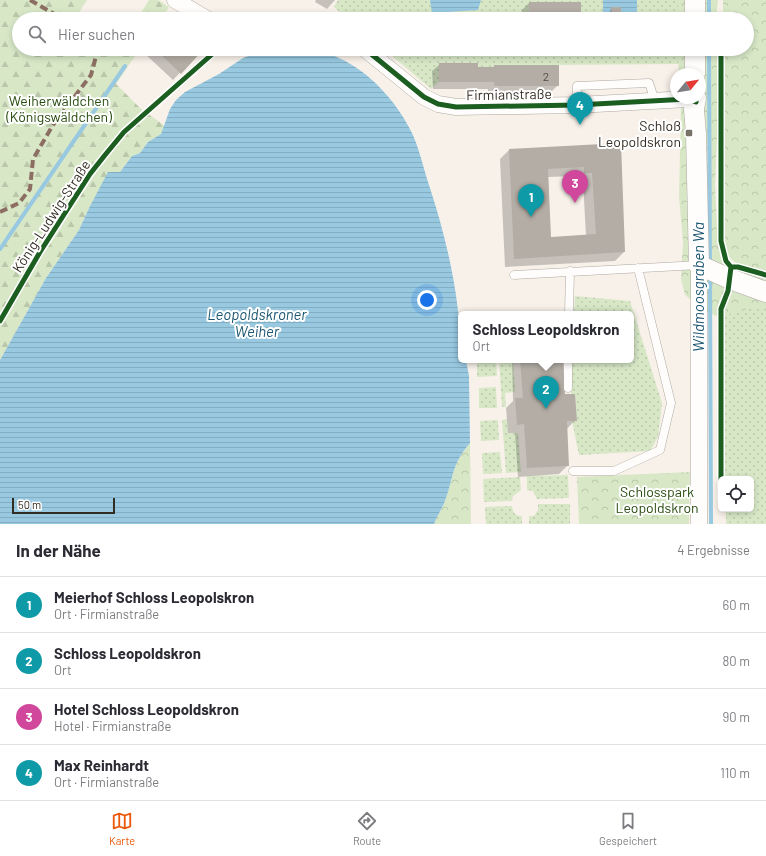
<!DOCTYPE html>
<html lang="de">
<meta charset="utf-8">
<style>
body{margin:0;font-family:Barlow,sans-serif;background:#f7f7f7;color:#2b2b33}
.controls{position:absolute;right:12px;bottom:12px;display:grid;overflow:hidden;border-radius:6px;box-shadow:0 2px 6px #0003}
.controls button{width:36px;height:36px;display:grid;place-items:center;padding:0;border:0;border-bottom:1px solid #e1e1e2;background:#fff;color:#2b2b33;font:20px sans-serif}
.compass{position:absolute;left:670px;top:68px;width:36px;height:36px;border-radius:50%;background:#fff;box-shadow:0 2px 6px #0003;rotate:60deg}
.scale{position:absolute;left:12px;bottom:10px;width:103px;box-sizing:border-box;padding-left:4px;border:2px solid #332c22;border-top:0;font-size:11px;line-height:14px;white-space:nowrap;color:#332c22;-webkit-text-stroke:3px #fff;paint-order:stroke}
.you{position:absolute;left:427px;top:300px;width:14px;height:14px;margin:-10px;border:3px solid #fff;border-radius:50%;background:#1a73e8;box-shadow:0 0 0 6px #1a73e833}
.badge{display:grid;place-items:center;width:26px;height:26px;border-radius:50%;background:#ea580c;color:#fff;font-size:13px;font-weight:700}
.pin{position:absolute;translate:-50% -33px;filter:drop-shadow(0 1px 2px #0008)}
.pin::after{content:'';position:absolute;top:21px;width:14px;height:12px;background:inherit;clip-path:polygon(0 0,100% 0,50% 100%)}
.popup{position:absolute;left:458px;top:311px;width:176px;height:52px;box-sizing:border-box;display:grid;place-content:center;border-radius:6px;background:#fff;filter:drop-shadow(0 1px 3px #0005);font-size:13px;white-space:nowrap;color:#7c7c81}
.popup b{font-size:15px;color:#2b2b33}
.popup::after{content:'';position:absolute;left:50%;top:100%;margin-left:-8px;border:8px solid transparent;border-top-color:#fff}
.list{margin:0;padding:0;list-style:none}
h2{display:flex;justify-content:space-between;align-items:center;height:52px;margin:0;padding:0 16px;font-size:17px}
h2 small{font-size:13px;font-weight:400;color:#7c7c81}
.list li{display:grid;grid-template-columns:26px 1fr auto;gap:12px;align-items:center;box-sizing:border-box;height:56px;padding:0 16px;border-top:1px solid #e1e1e2}
.list b{display:block;font-size:15px;white-space:nowrap}
.list p{margin:0;font-size:13px;white-space:nowrap;color:#7c7c81}
.list em{font-size:13px;font-style:normal;color:#7c7c81}
.icon{flex:none;width:22px;height:22px;fill:none;stroke:currentColor;stroke-width:2;stroke-linecap:round;stroke-linejoin:round}
.map{position:relative;flex:none;width:766px;height:524px;overflow:hidden}
.search{position:absolute;background:#fff;box-shadow:0 2px 6px #0003;left:12px;right:12px;top:12px;height:44px;display:flex;align-items:center;gap:10px;box-sizing:border-box;padding:0 14px;border-radius:22px;color:#7c7c81;font-size:15px}
.sheet{height:276px;background:#fff}
nav{display:flex;justify-content:space-around;align-items:center;box-sizing:border-box;height:56px;border-top:1px solid #e1e1e2;background:#fff;font-size:11px;color:#7c7c81}
nav a{display:grid;justify-items:center;gap:2px}
nav .on{color:#ea580c}
.map>svg:first-child{display:block}
.grass{fill:url(#grass-dots)}
.forest{fill:url(#forest-firs)}
.park{fill:url(#park-crowns)}
.water{fill:url(#water-rules)}
.shadow{fill:#0003;fill-rule:evenodd}
.lines{fill:none;stroke-linecap:round;stroke-linejoin:round}
.stream{stroke:#98c9e1;stroke-width:4}
.building{fill:#b3ada5;fill-rule:evenodd}
.service-casing{stroke:#afa8a0;stroke-width:9}
.minor-casing{stroke:#afa8a0;stroke-width:17}
.tertiary-casing{stroke:#afa8a0;stroke-width:21}
.service{stroke:#fefdfc;stroke-width:8}
.minor{stroke:#fefdfc;stroke-width:16}
.tertiary{stroke:#fefdfc;stroke-width:20}
.quiet{stroke:#8d6e63;stroke-width:4;stroke-dasharray:8 4;stroke-linecap:butt}
.cycleway-casing{stroke:#fff;stroke-width:8}
.cycleway{stroke:#1b5e20;stroke-width:5}
.poi-dot{fill:#787168;stroke:#fff;stroke-width:1.5}
.labels{text-anchor:middle;dominant-baseline:central;stroke-width:4;stroke-linejoin:round;paint-order:stroke}
.number-label{font-size:12px;fill:#534c43}
.street-label{font-size:14px;fill:#332c22;stroke:#fff}
.park-label{font-size:14px;fill:#274b0f;stroke:#fff}
.poi-label{font-size:14px;fill:#332c22;stroke:#fff;text-anchor:end}
.water-label{font-size:15px;font-style:italic;fill:#1d5671;stroke:#fff}
</style>
<div class="map">
<svg width="766" height="524" viewBox="0 0 766 524">
<defs>
<pattern id="grass-dots" width="8" height="8" patternUnits="userSpaceOnUse"><rect width="8" height="8" fill="#d8e8c7"/><path d="M2 2h.1M6 6h.1" fill="none" stroke="#bac7ab" stroke-width="1.8" stroke-linecap="round"/></pattern>
<pattern id="forest-firs" width="22" height="20" patternUnits="userSpaceOnUse"><rect width="22" height="20" fill="#d8e8c7"/><path d="M5 1l3.5 6h-7zM16 11l3.5 6h-7z" fill="#bac7ab"/></pattern>
<pattern id="park-crowns" width="20" height="18" patternUnits="userSpaceOnUse"><rect width="20" height="18" fill="#d8e8c7"/><path d="M2 6a3 3 0 1 1 6 0M12 15a3 3 0 1 1 6 0" fill="none" stroke="#bac7ab"/></pattern>
<pattern id="water-rules" width="6" height="5" patternUnits="userSpaceOnUse"><rect width="6" height="5" fill="#98c9e1"/><path d="M0 2.5h6" fill="none" stroke="#83adc1"/></pattern>
</defs>
<rect width="100%" height="100%" fill="#f8f1e9"/>
<path class="grass" d="M338,0H682V19H348L334,7Z
M384,49H682V64L559,65V86H495L494,82H439L431,89Z
M575,296L630,301L662,403L658,437L650,451L579,455L572,421H576L575,394H571L572,360H631V314H574Z
M766,304V524H726V509H751V479H725L724,312Z
M477,360H496L497,376L477,377Z
M499,360H513L515,392L505,393L506,407H502Z
M496,387L497,408H479V388Z
M507,419L508,433H518L521,472L506,473L502,420Z
M498,420L499,440L481,441L480,421Z
M500,452L502,473L483,474L482,453Z
M568,475L569,498L537,499L533,491L527,490V476Z
M520,477L521,490L513,496L512,501L484,502L483,479Z
M538,504H570V524H529V516H534L538,510Z
M512,506C513,513 515,516 522,516V524H486L485,507Z"/>
<path class="forest" d="M0,0H87L75,19H19V49H140L116,84L140,108L165,126L161,134L148,142L140,153L132,156L120,172L105,180L89,208L79,230L46,278L0,360Z
M149,0H158L169,7L161,19H137Z"/>
<path class="park" d="M678,0H718L716,19H678Z
M723,0H766V272C748,267 728,266 724,245L723,49H747V19H723Z
M677,49H718L719,89L715,186L718,245L728,260L735,264L766,273V310L753,307L735,313L716,316L704,310L685,295L681,279L683,242L679,196L681,105L700,98V74H679Z
M470,443L471,524H434C437,516 442,509 445,501C454,477 451,465 470,443Z
M690,472L689,524H579L577,477Z"/>
<path class="water" d="M430,0H481L478,10L432,13Z
M603,0H637V16H603Z
M268,49C292,49 317,47 339,58C370,72 397,102 412,133C419,148 423,166 428,182C447,239 461,300 461,360H466L469,376L470,443C451,465 454,477 445,501C442,509 437,516 434,524H0V360L46,278L79,230L89,208L108,172H120L132,156L140,153L148,142L161,134L170,109L176,100L185,92L219,74L243,58Z"/>
<path class="shadow" d="M316,0H335L327,9L315,2Z
M529,3L580,19H522V10Z
M612,8L620,19H610V10Z
M180,15L184,19H176Z
M148,49H202L173,80L144,53Z
M440,64L477,68H492L495,66L558,85L551,92L488,93V89H433L432,71Z
M620,144L624,252L615,261L505,267L500,159L509,150ZM575,176V182L583,181L586,236L550,238L548,177Z
M512,360H562L564,395L575,420L566,430L568,465L559,474L518,477L515,433H508L506,408L513,401Z"/>
<g class="lines">
<path class="stream" d="M709,19V0
M709,49L710,264
M0,249L125,66
M710,276L711,524"/>
</g>
<path class="building" d="M529,2H581V19H529Z
M611,7H621V19H612Z
M155,49H204L181,74Z
M439,63H478V67H494V65H559V86H495L494,82H439Z
M621,143L625,252L514,259L509,149ZM584,167V173H592L596,234L551,237L548,169Z
M520,360H563L565,394H575L577,421H567L569,466L527,468L524,424L517,425L515,398H523Z"/>
<g class="lines">
<g class="service-casing">
<path id="service" d="M577,105V86L649,83L655,101
M514,275L699,265
M569,314L570,271
M568,388V360
M573,471H614L660,450L671,403L638,268"/>
</g>
<g class="minor-casing">
<path id="minor" d="M175,0L207,19
M365,49L424,97L438,104L456,107L577,105L688,99L696,102
M699,265V524"/>
</g>
<g class="tertiary-casing">
<path id="tertiary" d="M695,0V19
M695,49V74
M696,98L694,109L696,134L699,265L730,279L766,292"/>
</g>
<use href="#service" class="service"/>
<use href="#minor" class="minor"/>
<use href="#tertiary" class="tertiary"/>
<path class="quiet" d="M30,0L63,19
M0,212L19,203L30,189L33,159L53,125L91,75L98,49"/>
<g class="cycleway-casing">
<path id="cycleway" d="M365,49L424,97L438,104L456,107L577,105L688,99L696,102V98
M721,49V241L726,261L731,267H738L766,275
M0,321L40,252L90,174L105,155L124,132L218,49
M721,499V309L728,291L731,267"/>
</g>
<use href="#cycleway" class="cycleway"/>
</g>
<rect class="poi-dot" x="685" y="129" width="8" height="8" rx="2"/>
<g class="labels">
<g class="number-label">
<text x="546" y="76">2</text>
</g>
<g class="street-label">
<text transform="translate(509 94) rotate(-1)">Firmianstraße</text>
<text transform="translate(51 216) rotate(-57)">König-Ludwig-Straße</text>
</g>
<g class="park-label">
<text x="59" y="100">Weiherwäldchen<tspan x="59" dy="16">(Königswäldchen)</tspan></text>
<text x="657" y="491">Schlosspark<tspan x="657" dy="16">Leopoldskron</tspan></text>
</g>
<g class="poi-label">
<text x="681" y="125">Schloß<tspan x="681" dy="16">Leopoldskron</tspan></text>
</g>
<g class="water-label">
<text transform="translate(698 287) rotate(-90)">Wildmoosgraben Wa</text>
<text x="257" y="314">Leopoldskroner<tspan x="257" dy="17">Weiher</tspan></text>
</g>
</g>
</svg>
<div class="controls">
<button><svg class="icon" aria-label="locate" viewBox="0 0 24 24"><circle cx="12" cy="12" r="6"/><path d="M12 2v4M12 18v4M2 12h4M18 12h4"/></svg></button>
</div>
<svg class="compass" viewBox="-18 -18 36 36"><path d="M0-13l5 13h-10z" fill="#e53935"/><path d="M0 13l5-13h-10z" fill="#7c7c81"/></svg>
<div class="scale">50 m</div>
<div class="you"></div>
<div class="pin badge" style="left:531px;top:217px;background:#0f9aa8">1</div>
<div class="pin badge" style="left:546px;top:409px;background:#0f9aa8">2</div>
<div class="popup"><b>Schloss Leopoldskron</b>Ort</div>
<div class="pin badge" style="left:575px;top:203px;background:#d1479c">3</div>
<div class="pin badge" style="left:580px;top:125px;background:#0f9aa8">4</div>
<div class="search"><svg class="icon" aria-label="search" viewBox="0 0 24 24"><circle cx="10" cy="10" r="6"/><path d="M15 15l6 6"/></svg>Hier suchen</div>
</div>
<section class="sheet">
<h2>In der Nähe<small>4 Ergebnisse</small></h2>
<ul class="list">
<li><span class="badge" style="background:#0f9aa8">1</span><div><b>Meierhof Schloss Leopolskron</b><p>Ort · Firmianstraße</p></div><em>60 m</em></li>
<li><span class="badge" style="background:#0f9aa8">2</span><div><b>Schloss Leopoldskron</b><p>Ort</p></div><em>80 m</em></li>
<li><span class="badge" style="background:#d1479c">3</span><div><b>Hotel Schloss Leopoldskron</b><p>Hotel · Firmianstraße</p></div><em>90 m</em></li>
<li><span class="badge" style="background:#0f9aa8">4</span><div><b>Max Reinhardt</b><p>Ort · Firmianstraße</p></div><em>110 m</em></li>
</ul>
</section>
<nav>
<a class="on"><svg class="icon" aria-label="map" viewBox="0 0 24 24"><path d="M3 6l6-2 6 2 6-2v14l-6 2-6-2-6 2zM9 4v14M15 6v14"/></svg>Karte</a>
<a><svg class="icon" aria-label="directions" viewBox="0 0 24 24"><path d="M12 3l9 9-9 9-9-9zM9 14v-3h6M13 9l2 2-2 2"/></svg>Route</a>
<a><svg class="icon" aria-label="saved" viewBox="0 0 24 24"><path d="M7 4h10v16l-5-4-5 4z"/></svg>Gespeichert</a>
</nav>
